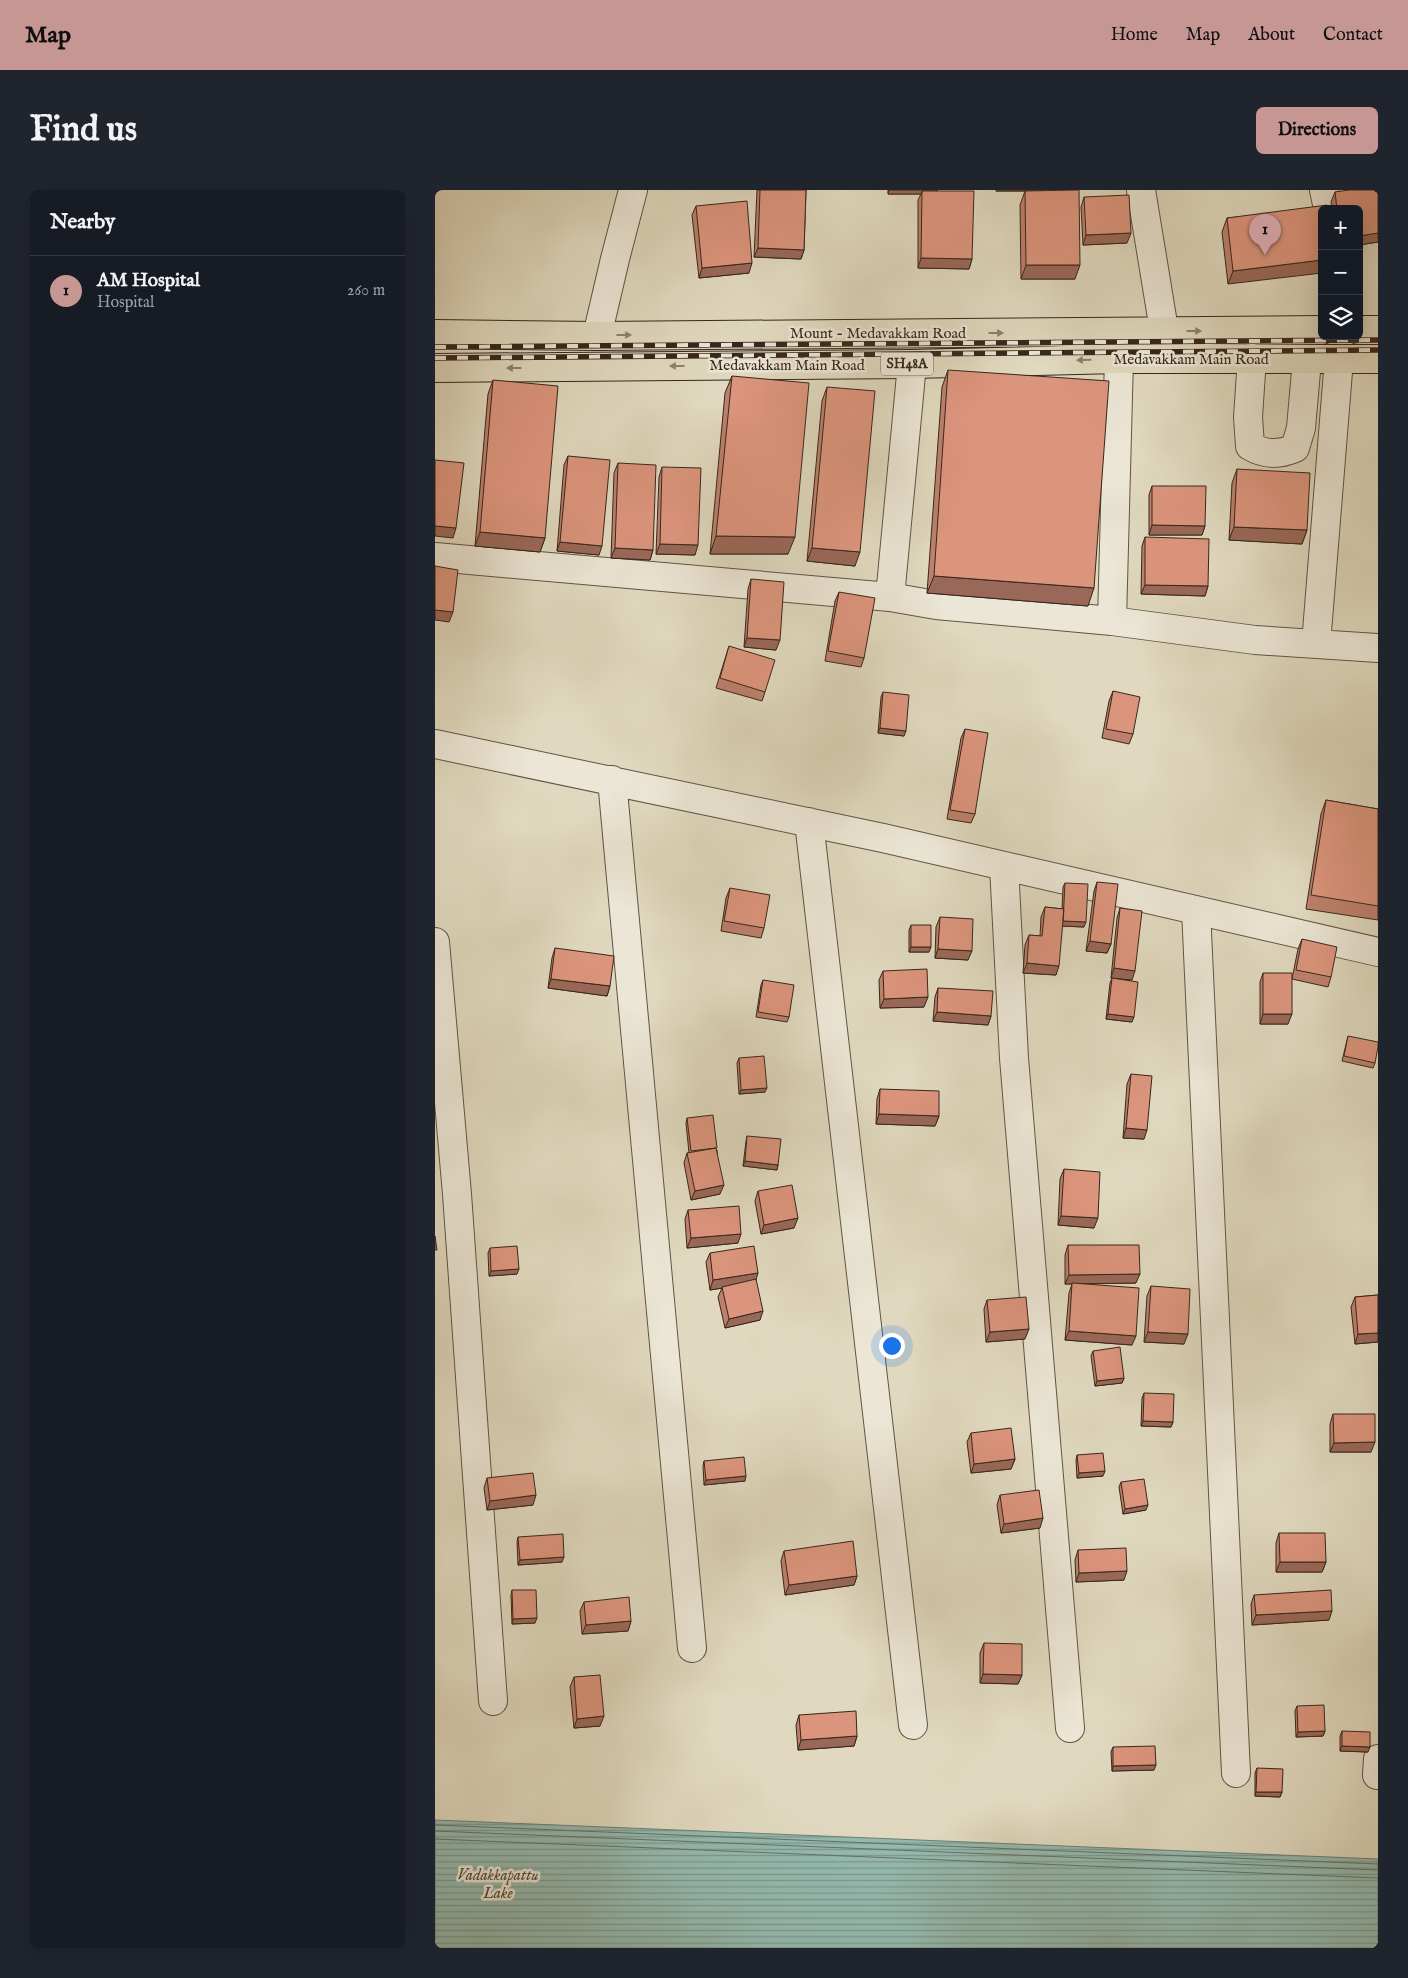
<!DOCTYPE html>
<meta charset="utf-8">
<style>
body{margin:0;font-family:"IM FELL English",serif;background:#20242c;color:#f1f3f6}
.controls{position:absolute;right:15px;top:15px;display:grid;overflow:hidden;border-radius:8px;box-shadow:0 5px 20px #0002}
.controls button{width:45px;height:45px;display:grid;place-items:center;padding:0;border:0;border-bottom:1px solid #363941;background:#171b24;color:#f1f3f6;font:25px sans-serif}
.you{position:absolute;left:456px;top:1155px;width:18px;height:18px;margin:-12px;border:4px solid #fff;border-radius:50%;background:#1a73e8;box-shadow:0 0 0 8px #1a73e833}
.badge{display:grid;place-items:center;width:32px;height:32px;border-radius:50%;background:#c59692;color:#111;font-size:16px;font-weight:700}
.pin{position:absolute;translate:-50% -41px;filter:drop-shadow(0 1px 2px #0008)}
.pin::after{content:'';position:absolute;top:26px;width:18px;height:15px;background:inherit;clip-path:polygon(0 0,100% 0,50% 100%)}
.list{margin:0;padding:0;list-style:none}
h2{display:flex;justify-content:space-between;align-items:center;height:65px;margin:0;padding:0 20px;font-size:21px}
h2 small{font-size:16px;font-weight:400;color:#9ea1a6}
.list li{display:grid;grid-template-columns:32px 1fr auto;gap:15px;align-items:center;box-sizing:border-box;height:70px;padding:0 20px;border-top:1px solid #363941}
.list b{display:block;font-size:19px;white-space:nowrap}
.list p{margin:0;font-size:16px;white-space:nowrap;color:#9ea1a6}
.list em{font-size:16px;font-style:normal;color:#9ea1a6}
.icon{flex:none;width:28px;height:28px;fill:none;stroke:currentColor;stroke-width:2;stroke-linecap:round;stroke-linejoin:round}
.map{position:relative;flex:none;width:943px;height:1758px;overflow:hidden;border-radius:8px}
header{display:flex;align-items:center;gap:30px;box-sizing:border-box;height:70px;padding:0 25px;background:#c59692;color:#111}
header strong{font-size:24px}
nav{display:flex;gap:28px;margin-inline-start:auto;font-size:18px}
.intro{display:flex;align-items:center;justify-content:space-between;box-sizing:border-box;height:120px;padding:0 30px}
h1{margin:0;font-size:35px}
.button{padding:12px 22px;border-radius:8px;background:#c59692;color:#111;font-size:18px;font-weight:700}
main{display:flex;gap:30px;padding:0 30px}
aside{flex:1;background:#171b24;border-radius:8px;box-shadow:0 5px 20px #0002}
.map>svg:first-child{display:block}
.water{fill:url(#water-rules);stroke:#6f7f74}
.lines{fill:none;stroke-linecap:round;stroke-linejoin:round}
.shore{stroke:#667066;stroke-width:1}
.minor-casing{stroke:#615345;stroke-width:30}
.major-casing{stroke:#37261c;stroke-width:30}
.minor{stroke:#ebe6d5;stroke-width:28}
.major{stroke:#e0d9bf;stroke-width:28}
.rail-casing{stroke:#37261c;stroke-width:5.5}
.rail{stroke:#ebe6d5;stroke-width:4;stroke-dasharray:11;stroke-linecap:butt}
.wall{fill:#bd806c;stroke:#37261c}
.shaded-wall{fill:#9a6858;stroke:#37261c}
.building{fill:#dc957d;stroke:#37261c}
.oneway{fill:#8c806e}
.labels{text-anchor:middle;dominant-baseline:central;stroke-width:5;stroke-linejoin:round;paint-order:stroke}
.shield{fill:#ebe6d5;stroke:#6d6054;stroke-width:1}
.shield-label{font-size:14px;font-weight:bold;fill:#37261c}
.street-label{font-size:15px;fill:#37261c;stroke:#ebe6d5}
.water-label{font-size:16px;font-style:italic;fill:#4e4b41;stroke:#ebe6d5}
</style>
<header>
<strong>Map</strong>
<nav><a>Home</a><a>Map</a><a>About</a><a>Contact</a></nav>
</header>
<div class="intro"><h1>Find us</h1><a class="button">Directions</a></div>
<main>
<aside>
<h2>Nearby<small></small></h2>
<ul class="list">
<li><span class="badge">1</span><div><b>AM Hospital</b><p>Hospital</p></div><em>260 m</em></li>
</ul>
</aside>
<div class="map">
<svg width="943" height="1758" viewBox="0 0 943 1758">
<defs>
<pattern id="water-rules" width="6" height="5" patternUnits="userSpaceOnUse" patternTransform="scale(1.25)"><rect width="6" height="5" fill="#94baaf"/><path d="M0 2.5h6" fill="none" stroke="#7a978e"/></pattern>
</defs>
<rect width="100%" height="100%" fill="#e0d9bf"/>
<filter id="stains"><feTurbulence type="fractalNoise" baseFrequency=".004" numOctaves="4"/><feColorMatrix values="0 0 0 0 .2 0 0 0 0 .09 0 0 0 0 .02 0 0 0 .5 -.17"/></filter>
<radialGradient id="worn" r=".72"><stop offset=".6" stop-color="#630" stop-opacity="0"/><stop offset="1" stop-color="#630" stop-opacity=".3"/></radialGradient>
<path class="water" d="M0,1630L943,1669V1758H0Z"/>
<g class="lines">
<path class="shore" d="M0,1635L943,1674
M0,1641L943,1680
M0,1649L943,1688"/>
<g class="minor-casing">
<path id="minor" d="M706,0L733,164
M889,0L893,19
M162,146L180,69L198,0
M817,168L813,227L815,256C830,265 844,265 860,258L866,238L872,170
M0,367L455,407L501,415L677,431L820,450L943,458
M455,407L477,174
M677,431L684,169
M881,454L904,169
M0,554L448,648L943,762
M177,590L257,1458
M374,632L478,1535
M569,676L579,868L635,1538
M761,720L801,1583
M0,752L22,1004L58,1511
M942,1585L943,1569"/>
</g>
<g class="major-casing">
<path id="major" d="M924,140H943
M0,144L162,146L887,140
M0,178L477,174L684,169H943"/>
</g>
<use href="#minor" class="minor"/>
<use href="#major" class="major"/>
<g class="rail-casing">
<path id="rail" d="M0,157L943,150
M0,168L943,160"/>
</g>
<use href="#rail" class="rail"/>
</g>
<path class="wall" d="M322,0H371L369,60L366,69L319,67Z
M453,0H502L537,69L534,79L483,78V10L486,4H453Z
M561,0H609L640,89H586L585,15L590,1H561Z
M943,0V52L924,55V19H897L896,12L900,2Z
M649,7L692,53L648,55L646,17Z
M261,16L314,83L264,88L257,25Z
M892,19L793,94L787,42L792,28Z
M513,180L653,416L492,403L507,197Z
M297,186L353,364H275L290,203Z
M58,190L110,348L105,362L40,356L53,204Z
M392,197L420,376L372,371L387,211Z
M133,266L164,365L122,361L129,275Z
M183,273L218,360L215,370L176,368L179,283Z
M227,277L260,365L221,364L224,287Z
M802,279L872,340L867,354L794,350L797,293Z
M717,296L770,336L767,345H714V305Z
M710,347L773,396L770,406L706,404L707,356Z
M316,389L341,460L309,457L313,399Z
M404,402L429,468L426,477L390,471L400,411Z
M294,456L330,502L327,511L281,498Z
M678,501L698,544L694,554L667,548L674,511Z
M448,502L469,546L443,543L446,507Z
M530,539L540,624L536,633L512,629L526,548Z
M891,610L943,619V730L871,719L886,624Z
M662,692L676,754L672,763L651,761L659,701Z
M630,693L649,737L627,736L621,785L588,783L590,755L594,745L605,746L606,727L610,717L627,719L628,697Z
M295,698L329,738L326,748L286,741L291,708Z
M685,718L697,790L676,788L682,728Z
M505,727L533,770L500,768L501,737Z
M476,735L494,762H474V740Z
M867,749L896,787L893,797L857,789L863,759Z
M120,758L175,796L172,806L113,798L117,768Z
M448,781L489,817L445,818L444,790Z
M828,783L853,834H825V792Z
M677,788L697,832L671,829L675,793Z
M328,790L354,827L352,832L321,827L326,795Z
M503,798L556,826L553,835L498,831L500,807Z
M913,846L940,873L938,878L907,871Z
M304,868L330,902L304,904L302,873Z
M696,884L709,949L688,948L692,894Z
M445,899L504,926L500,936L441,934L442,909Z
M252,928L282,960L285,1004L256,1010L249,973L252,963H254L251,933Z
M312,946L343,975L342,980L308,976L311,951Z
M629,979L659,1038L623,1035L625,989Z
M323,1001L359,1038L326,1044L320,1011Z
M253,1020L303,1053L252,1058L250,1029Z
M633,1055L701,1093L645,1094L697,1155L630,1150L634,1103L637,1094H630V1065Z
M55,1058L82,1084L54,1086L53,1063Z
M275,1063L321,1089L325,1130L290,1138L283,1107L287,1098L275,1100L271,1072Z
M716,1096L749,1154L709,1152L712,1106Z
M943,1105V1152L920,1154L916,1117L920,1107Z
M552,1110L590,1149L551,1152L549,1119Z
M658,1161L689,1188L687,1193L660,1196L656,1166Z
M709,1203L738,1232L736,1237L706,1236L707,1208Z
M898,1224L936,1262H895V1234Z
M536,1243L580,1269L576,1279L536,1283L532,1252Z
M642,1265L668,1286L642,1288L641,1270Z
M269,1271L310,1291L269,1295L268,1276Z
M52,1288L98,1315L52,1320L49,1298Z
M686,1292L711,1320L688,1324L684,1297Z
M565,1305L605,1338L566,1343L562,1315Z
M844,1343L891,1372L887,1382H841V1353Z
M83,1347L127,1372L83,1375L82,1352Z
M643,1360L689,1390L641,1392L640,1370Z
M349,1361L422,1386L419,1395L350,1405L346,1371Z
M77,1400L100,1433L77,1434L76,1405Z
M819,1405L894,1430L817,1435L816,1414Z
M149,1412L196,1431L193,1441L147,1444L145,1421Z
M549,1453L587,1485L583,1494L545,1493V1463Z
M139,1487L165,1536L139,1538L135,1497Z
M862,1516L890,1541L888,1546L861,1547L860,1521Z
M364,1525L422,1546L419,1556L363,1560L361,1535Z
M907,1541L933,1562L905,1561V1546Z
M678,1557L719,1580L677,1581L676,1562Z
M822,1578L847,1602L845,1607L820,1606V1583Z"/>
<path class="shaded-wall" d="M454,0H502L501,4L487,1L486,4H453Z
M562,0H609L608,1H561Z
M696,43L692,53L648,55L651,45Z
M943,43V52L924,55V46Z
M323,58L369,60L366,69L319,67Z
M486,68L537,69L534,79L483,78Z
M887,70V83L793,94L798,81Z
M317,73L314,83L264,88L267,78Z
M591,75H645L640,89H586Z
M717,335L770,336L767,345H714Z
M0,336L21,338L18,348L0,346Z
M799,337L872,340L867,354L794,350Z
M45,342L110,348L105,362L40,356Z
M281,346L360,347L353,364H275Z
M125,352L167,356L164,365L122,361Z
M225,354L263,355L260,365L221,364Z
M180,358L218,360L215,370L176,368Z
M377,358L425,362L420,376L372,371Z
M499,386L659,398L653,416L492,403Z
M710,395L773,396L770,406L706,404Z
M0,420L18,422L14,432L0,430Z
M312,448L345,450L341,460L309,457Z
M445,538L471,541L469,546L443,543Z
M628,731L651,732L649,737L626,736Z
M655,751L676,754L672,763L651,761Z
M476,757H496L494,762H474Z
M503,759L537,761L533,770L500,768Z
M592,773L624,776L621,785L588,783Z
M679,778L700,781L697,790L676,788Z
M116,789L175,796L172,806L113,798Z
M493,807L489,817L445,818L449,809Z
M502,822L556,826L553,835L498,831Z
M673,824L699,827L697,832L671,829Z
M828,824H857L853,834H825Z
M332,898L330,902L304,904L306,900Z
M444,924L504,926L500,936L441,934Z
M691,938L712,940L709,949L688,948Z
M310,971L343,975L342,980L308,976Z
M289,995L285,1004L256,1010L260,1001Z
M626,1026L663,1028L659,1038L623,1035Z
M363,1028L359,1038L326,1044L329,1035Z
M306,1044L303,1053L252,1058L256,1048Z
M84,1079L82,1084L54,1086L56,1081Z
M323,1083L320,1093L275,1100L278,1090Z
M705,1084L701,1093L630,1094L634,1085Z
M328,1121L325,1130L290,1138L294,1129Z
M594,1139L590,1149L551,1152L555,1142Z
M634,1141L701,1146L697,1155L630,1150Z
M713,1142L753,1144L749,1154L709,1152Z
M943,1143V1152L920,1154L923,1144Z
M689,1188L687,1193L660,1196L662,1191Z
M708,1231L738,1232L736,1237L706,1236Z
M940,1252L936,1262H895L899,1253Z
M580,1269L576,1279L536,1283L539,1274Z
M670,1281L668,1286L642,1288L644,1283Z
M311,1286L310,1291L269,1295L271,1290Z
M101,1305L98,1315L52,1320L55,1311Z
M713,1315L711,1320L688,1324L690,1319Z
M608,1328L605,1338L566,1343L569,1334Z
M129,1367L127,1372L83,1375L85,1370Z
M845,1372H891L887,1382H841Z
M692,1381L689,1390L641,1392L644,1383Z
M422,1386L419,1395L350,1405L354,1395Z
M897,1421L894,1430L817,1435L821,1425Z
M102,1428L100,1433L77,1434L78,1429Z
M196,1431L193,1441L147,1444L151,1435Z
M548,1484L587,1485L583,1494L545,1493Z
M169,1526L165,1536L139,1538L142,1529Z
M890,1541L888,1546L861,1547L863,1542Z
M422,1546L419,1556L363,1560L366,1550Z
M907,1556L935,1557L933,1562L905,1561Z
M721,1575L719,1580L677,1581L678,1576Z
M821,1602H847L845,1607L820,1606Z"/>
<path class="building" d="M325,0H371L369,60L323,58Z
M644,0L645,75H591L590,1Z
M914,0H943V43L924,46V19H902L900,2Z
M487,1H539L537,69L486,68Z
M694,5L696,43L651,45L649,7Z
M312,11L317,73L267,78L261,16Z
M892,15V19H887V70L798,81L792,28Z
M513,180L674,191L659,398L499,386Z
M297,186L374,193L360,347L281,346Z
M58,190L123,196L110,348L45,342Z
M392,197L440,201L425,362L377,358Z
M133,266L175,270L167,356L125,352Z
M0,270L29,273L21,338L0,336Z
M183,273L221,275L218,360L180,358Z
M227,277L266,278L263,355L225,354Z
M802,279L875,283L872,340L799,337Z
M717,296H771L770,336L717,335Z
M710,347L774,349L773,396L710,395Z
M0,376L23,380L18,422L0,420Z
M316,389L349,392L345,450L312,448Z
M404,402L440,408L429,468L393,461Z
M294,456L340,470L330,502L285,488Z
M678,501L705,507L698,544L671,539Z
M448,502L474,505L471,541L445,538Z
M530,539L553,543L540,624L515,620Z
M891,610L943,619V716L876,705Z
M662,692L683,694L676,754L655,751Z
M630,693L653,694L651,732L628,731Z
M295,698L335,705L329,738L289,731Z
M610,717L629,719L624,776L592,773L594,745L607,746Z
M685,718L707,721L700,781L679,778Z
M505,727L538,729L537,761L503,759Z
M476,735H496V757H476Z
M867,749L902,757L896,787L861,780Z
M120,758L179,766L175,796L116,789Z
M492,779L493,807L449,809L448,781Z
M828,783H857V824H828Z
M677,788L703,792L699,827L673,824Z
M328,790L359,795L354,827L323,822Z
M503,798L558,801L556,826L502,822Z
M913,846L943,852V857L940,873L909,866Z
M329,866L332,898L306,900L304,868Z
M696,884L717,886L712,940L691,938Z
M445,899L504,901V926L444,924Z
M278,925L282,958H281L256,961L252,928Z
M312,946L346,949L343,975L310,971Z
M281,958L289,995L260,1001L252,963Z
M629,979L665,982L663,1028L626,1026Z
M357,995L363,1028L329,1035L323,1001Z
M304,1016L306,1044L256,1048L253,1020Z
M0,1046L2,1060H0Z
M633,1055H704L705,1084L634,1085Z
M82,1056L84,1079L56,1081L55,1058Z
M319,1056L323,1083L278,1090L275,1063Z
M321,1089L328,1121L294,1129L287,1097Z
M637,1093L704,1098L701,1146L634,1141Z
M716,1096L755,1099L753,1144L713,1142Z
M943,1105V1143L923,1144L920,1107Z
M591,1107L594,1139L555,1142L552,1110Z
M685,1157L689,1188L662,1191L658,1161Z
M709,1203L739,1204L738,1232L708,1231Z
M898,1224H940V1252L899,1253Z
M576,1238L580,1269L539,1274L536,1243Z
M668,1263L670,1281L644,1283L642,1265Z
M309,1267L311,1286L271,1290L269,1271Z
M98,1283L101,1305L55,1311L52,1288Z
M709,1289L713,1315L690,1319L686,1292Z
M604,1300L608,1328L569,1334L565,1305Z
M844,1343H890L891,1372H845Z
M128,1344L129,1367L85,1370L83,1347Z
M418,1351L422,1386L354,1395L349,1361Z
M691,1358L692,1381L644,1383L643,1360Z
M77,1400H101L102,1428L78,1429Z
M896,1400L897,1421L821,1425L819,1405Z
M194,1407L196,1431L151,1435L149,1412Z
M549,1453L587,1454V1485L548,1484Z
M165,1485L169,1526L142,1529L139,1487Z
M889,1515L890,1541L863,1542L862,1516Z
M421,1521L422,1546L366,1550L364,1525Z
M907,1541L935,1542V1557L907,1556Z
M720,1556L721,1575L678,1576V1557Z
M822,1578L848,1579L847,1602H821Z"/>
<defs><path id="oneway-solid" d="M-6-.8H1V-3.2L6.5 0L1 3.2V.8H-6Z" transform="scale(1.25)"/></defs>
<g class="oneway">
<use href="#oneway-solid" transform="translate(759 141)"/>
<use href="#oneway-solid" transform="translate(561 143)"/>
<use href="#oneway-solid" transform="translate(189 145)"/>
<use href="#oneway-solid" transform="translate(649 170) rotate(179)"/>
<use href="#oneway-solid" transform="translate(242 176) rotate(180)"/>
<use href="#oneway-solid" transform="translate(79 178) rotate(180)"/>
</g>
<g class="labels">
<rect class="shield" x="446" y="162.5" width="52" height="23" rx="4"/>
<g class="shield-label">
<text x="472" y="174">SH48A</text>
</g>
<g class="street-label">
<text x="443" y="143">Mount - Medavakkam Road</text>
<text x="756" y="169">Medavakkam Main Road</text>
<text x="352" y="175">Medavakkam Main Road</text>
</g>
<g class="water-label">
<text x="63" y="1686">Vadakkapattu<tspan x="63" dy="18">Lake</tspan></text>
</g>
</g>
<rect width="100%" height="100%" filter="url(#stains)"/>
<rect width="100%" height="100%" fill="url(#worn)"/>
</svg>
<div class="controls">
<button>+</button>
<button>−</button>
<button><svg class="icon" aria-label="layers" viewBox="0 0 24 24"><path d="M12 4l9 5-9 5-9-5zM3 14l9 5 9-5"/></svg></button>
</div>
<div class="you"></div>
<div class="pin badge" style="left:830px;top:65px">1</div>
</div>
</main>
